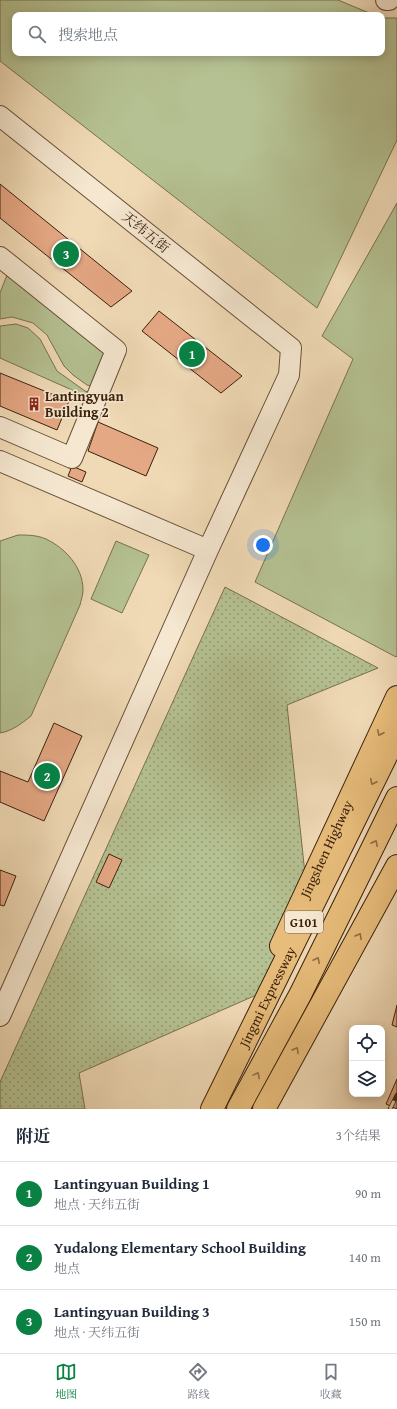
<!DOCTYPE html>
<html lang="zh">
<meta charset="utf-8">
<style>
body{margin:0;font-family:"Gentium Book Plus","Noto Serif SC",serif;background:#f6f6f7;color:#1f2937}
.controls{position:absolute;right:12px;bottom:12px;display:grid;overflow:hidden;border-radius:8px;box-shadow:0 2px 10px #0003}
.controls button{width:36px;height:36px;display:grid;place-items:center;padding:0;border:0;border-bottom:1px solid #e0e1e3;background:#fff;color:#1f2937;font:20px sans-serif}
.you{position:absolute;left:263px;top:545px;width:14px;height:14px;margin:-10px;border:3px solid #fff;border-radius:50%;background:#1a73e8;box-shadow:0 0 0 6px #1a73e833}
.badge{display:grid;place-items:center;width:26px;height:26px;border-radius:50%;background:#0b8043;color:#fff;font-size:13px;font-weight:700}
.pin{position:absolute;translate:-50% -50%;border:2px solid #fff;box-shadow:0 1px 4px #0006}
.list{margin:0;padding:0;list-style:none}
h2{display:flex;justify-content:space-between;align-items:center;height:52px;margin:0;padding:0 16px;font-size:17px}
h2 small{font-size:13px;font-weight:400;color:#747a83}
.list li{display:grid;grid-template-columns:26px 1fr auto;gap:12px;align-items:center;box-sizing:border-box;height:64px;padding:0 16px;border-top:1px solid #e0e1e3}
.list b{display:block;font-size:15px;white-space:nowrap}
.list p{margin:0;font-size:13px;white-space:nowrap;color:#747a83}
.list em{font-size:13px;font-style:normal;color:#747a83}
.icon{flex:none;width:22px;height:22px;fill:none;stroke:currentColor;stroke-width:2;stroke-linecap:round;stroke-linejoin:round}
.map{position:relative;flex:none;width:397px;height:1109px;overflow:hidden}
.search{position:absolute;background:#fff;box-shadow:0 2px 10px #0003;left:12px;right:12px;top:12px;height:44px;display:flex;align-items:center;gap:10px;box-sizing:border-box;padding:0 14px;border-radius:8px;color:#747a83;font-size:15px}
.sheet{height:244px;background:#fff}
nav{display:flex;justify-content:space-around;align-items:center;box-sizing:border-box;height:56px;border-top:1px solid #e0e1e3;background:#fff;font-size:11px;color:#747a83}
nav a{display:grid;justify-items:center;gap:2px}
nav .on{color:#0b8043}
.map>svg:first-child{display:block}
.green{fill:#b5c192;stroke:#78714f}
.park{fill:url(#park-dots);stroke:#78714f}
.building{fill:#e5a884;stroke:#3a210c}
.lines{fill:none;stroke-linecap:round;stroke-linejoin:round}
.minor-casing{stroke:#684f36;stroke-width:22}
.major-casing{stroke:#3a210c;stroke-width:24}
.highway-casing{stroke:#3a210c;stroke-width:24}
.minor{stroke:#f5e7d0;stroke-width:20}
.major{stroke:#e8bd7b;stroke-width:22}
.highway{stroke:#e8bd7b;stroke-width:22}
.rail-casing{stroke:#3a210c;stroke-width:4.5}
.rail{stroke:#f5e7d0;stroke-width:3;stroke-dasharray:9;stroke-linecap:butt}
.oneway{stroke:#916f44}
.labels{text-anchor:middle;dominant-baseline:central;stroke-width:3.5;stroke-linejoin:round;paint-order:stroke}
.shield{fill:#f5e7d0;stroke:#725c47;stroke-width:1}
.shield-label{font-size:13px;font-weight:bold;fill:#3a210c}
.street-label{font-size:14px;fill:#3a210c;stroke:#f5e7d0}
.poi-label{font-size:14px;font-weight:bold;fill:#3a210c;stroke:#f5e7d0;text-anchor:start}
</style>
<div class="map">
<svg width="397" height="1109" viewBox="0 0 397 1109">
<defs>
<pattern id="park-dots" width="8" height="8" patternUnits="userSpaceOnUse"><rect width="8" height="8" fill="#b5c192"/><path d="M2 2h.1M6 6h.1" fill="none" stroke="#949c76" stroke-width="1.8" stroke-linecap="round"/></pattern>
</defs>
<rect width="100%" height="100%" fill="#f0dab6"/>
<filter id="stains"><feTurbulence type="fractalNoise" baseFrequency=".005" numOctaves="4"/><feColorMatrix values="0 0 0 0 .2 0 0 0 0 .09 0 0 0 0 .02 0 0 0 .5 -.17"/></filter>
<radialGradient id="worn" r=".72"><stop offset=".6" stop-color="#630" stop-opacity="0"/><stop offset="1" stop-color="#630" stop-opacity=".3"/></radialGradient>
<path class="green" d="M0,0H338L374,15H15V53H382V18H397V140L317,308L0,61Z
M397,203V656L396,657L255,582L353,359L322,336Z
M7,275L96,341L107,358L95,387L87,385L73,375L64,366L47,335L33,323L12,317L0,319V293Z
M16,324L28,328L40,339L57,371L85,391L91,393L90,398L0,358V326Z
M18,535C27,535 37,535 46,539C65,548 83,567 83,590C83,595 81,600 80,605L31,716C21,724 12,731 0,733V541Z
M116,541L149,555L122,613L91,599Z"/>
<path class="park" d="M225,587L378,668L287,705L310,921L279,985L79,1073L85,1109H0V1082Z"/>
<path class="building" d="M0,184L132,291L111,307L0,218Z
M159,311L242,376L221,393L142,331Z
M0,373L69,401L57,430L0,406Z
M98,422L158,448L146,476L88,451Z
M72,466L86,472L82,482L68,476Z
M54,723L82,736L44,821L0,802V771L28,782Z
M109,854L122,860L109,888L96,882Z
M0,870L16,876L4,906L0,905Z
M397,1005V1027L392,1025Z
M397,1079V1109L386,1104Z"/>
<g class="lines">
<g class="minor-casing">
<path id="minor" d="M386,0H389
M0,116L291,348L289,375L208,550L0,1016
M0,257L116,350L72,458L0,427
M0,461L208,550"/>
</g>
<g class="major-casing">
<g id="major">
<path id="s1" d="M281,946L397,697"/>
<path d="M264,1109L397,866"/>
</g>
</g>
<g class="highway-casing">
<g id="highway">
<path id="s2" d="M212,1109L397,734"/>
<path d="M238,1109L300,995L397,798"/>
</g>
</g>
<use href="#minor" class="minor"/>
<use href="#major" class="major"/>
<use href="#highway" class="highway"/>
<g class="rail-casing">
<path id="rail" d="M390,1109L397,1095"/>
</g>
<use href="#rail" class="rail"/>
</g>
<defs><path id="oneway-chevron" d="M-2-3.5L2.5 0L-2 3.5" fill="none" stroke-width="1.6" stroke-linecap="round" stroke-linejoin="round"/></defs>
<g class="oneway">
<use href="#oneway-chevron" transform="translate(380 733) rotate(115)"/>
<use href="#oneway-chevron" transform="translate(373 782) rotate(116)"/>
<use href="#oneway-chevron" transform="translate(375 843) rotate(-64)"/>
<use href="#oneway-chevron" transform="translate(359 936) rotate(-61)"/>
<use href="#oneway-chevron" transform="translate(317 960) rotate(-64)"/>
<use href="#oneway-chevron" transform="translate(296 1050) rotate(-61)"/>
<use href="#oneway-chevron" transform="translate(257 1075) rotate(-62)"/>
</g>
<defs>
<g id="building-bare" transform="scale(1.08)"><path d="M-4-6H4V6H1V3H-1V6H-4ZM-2.5-4.3h1.7v1.8h-1.7ZM.8-4.3h1.7v1.8H.8ZM-2.5-1h1.7V.8h-1.7ZM.8-1h1.7V.8H.8Z" fill="#8f2418" stroke="#f5e7d0" stroke-width="2.5" paint-order="stroke"/></g>
</defs>
<g fill-rule="evenodd">
<use href="#building-bare" x="34" y="404"/>
</g>
<g class="labels">
<rect class="shield" x="285" y="911" width="38" height="22" rx="3"/>
<g class="shield-label">
<text x="304" y="922">G101</text>
</g>
<g class="street-label">
<text transform="translate(146 232) rotate(39)">天纬五街</text>
<text stroke="none"><textPath href="#s1" startOffset="107">Jingshen Highway</textPath></text>
<text stroke="none"><textPath href="#s2" startOffset="125">Jingmi Expressway</textPath></text>
</g>
<g class="poi-label">
<text x="45" y="396">Lantingyuan<tspan x="45" dy="16">Building 2</tspan></text>
</g>
</g>
<rect width="100%" height="100%" filter="url(#stains)"/>
<rect width="100%" height="100%" fill="url(#worn)"/>
</svg>
<div class="controls">
<button><svg class="icon" aria-label="locate" viewBox="0 0 24 24"><circle cx="12" cy="12" r="6"/><path d="M12 2v4M12 18v4M2 12h4M18 12h4"/></svg></button>
<button><svg class="icon" aria-label="layers" viewBox="0 0 24 24"><path d="M12 4l9 5-9 5-9-5zM3 14l9 5 9-5"/></svg></button>
</div>
<div class="you"></div>
<div class="pin badge" style="left:192px;top:354px">1</div>
<div class="pin badge" style="left:47px;top:776px">2</div>
<div class="pin badge" style="left:66px;top:254px">3</div>
<div class="search"><svg class="icon" aria-label="search" viewBox="0 0 24 24"><circle cx="10" cy="10" r="6"/><path d="M15 15l6 6"/></svg>搜索地点</div>
</div>
<section class="sheet">
<h2>附近<small>3个结果</small></h2>
<ul class="list">
<li><span class="badge">1</span><div><b>Lantingyuan Building 1</b><p>地点 · 天纬五街</p></div><em>90 m</em></li>
<li><span class="badge">2</span><div><b>Yudalong Elementary School Building</b><p>地点</p></div><em>140 m</em></li>
<li><span class="badge">3</span><div><b>Lantingyuan Building 3</b><p>地点 · 天纬五街</p></div><em>150 m</em></li>
</ul>
</section>
<nav>
<a class="on"><svg class="icon" aria-label="map" viewBox="0 0 24 24"><path d="M3 6l6-2 6 2 6-2v14l-6 2-6-2-6 2zM9 4v14M15 6v14"/></svg>地图</a>
<a><svg class="icon" aria-label="directions" viewBox="0 0 24 24"><path d="M12 3l9 9-9 9-9-9zM9 14v-3h6M13 9l2 2-2 2"/></svg>路线</a>
<a><svg class="icon" aria-label="saved" viewBox="0 0 24 24"><path d="M7 4h10v16l-5-4-5 4z"/></svg>收藏</a>
</nav>
